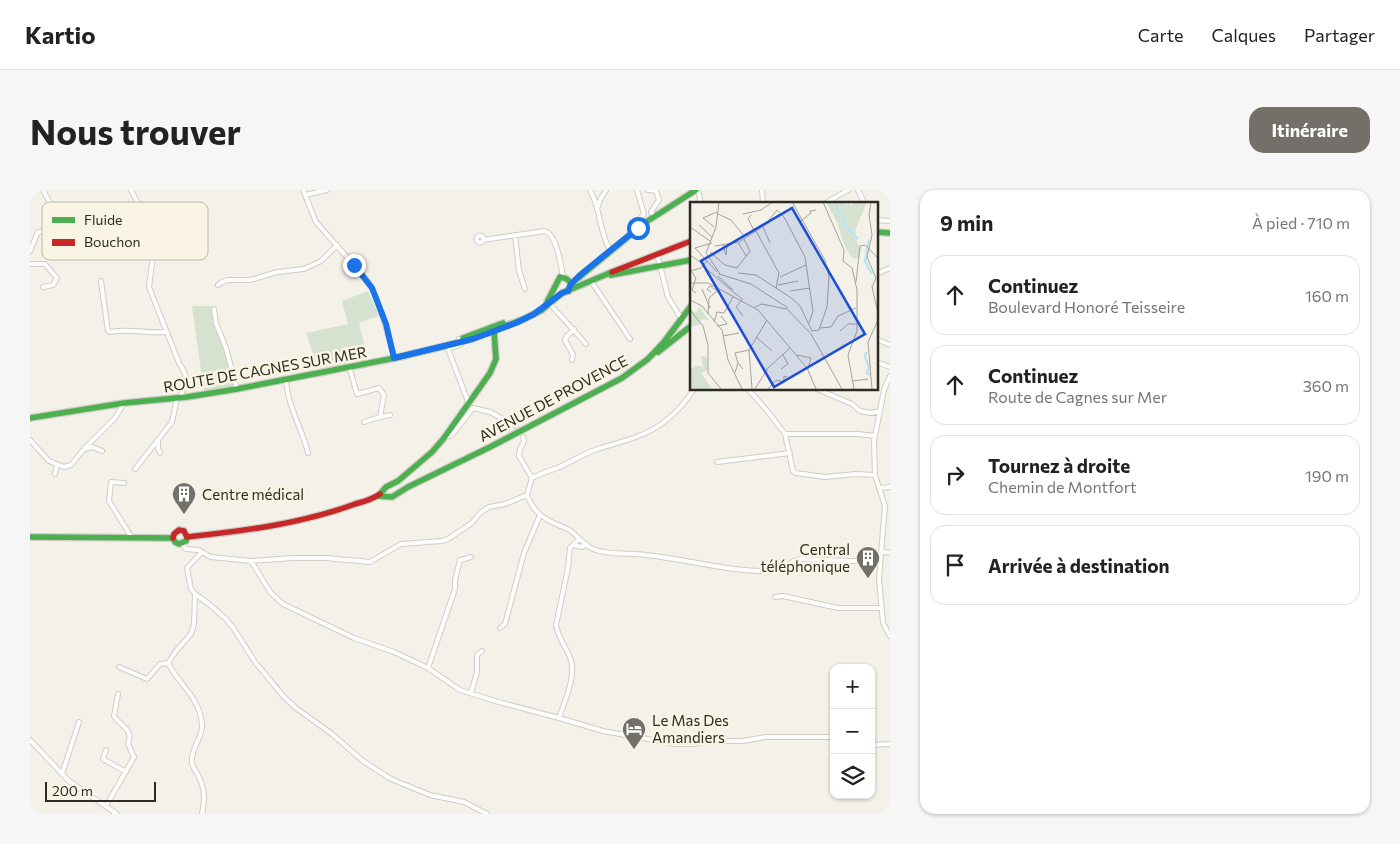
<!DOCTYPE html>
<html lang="fr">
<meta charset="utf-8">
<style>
body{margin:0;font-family:Commissioner,sans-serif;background:#f6f6f6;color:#222}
.controls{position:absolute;right:15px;bottom:15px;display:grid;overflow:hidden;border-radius:10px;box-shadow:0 1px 4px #0004}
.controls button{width:45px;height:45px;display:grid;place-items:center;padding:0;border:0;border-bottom:1px solid #e0e0e0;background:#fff;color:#222;font:25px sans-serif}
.scale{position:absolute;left:15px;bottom:12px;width:111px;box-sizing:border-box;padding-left:5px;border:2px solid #2d2b24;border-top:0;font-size:14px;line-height:18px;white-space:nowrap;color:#2d2b24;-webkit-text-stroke:4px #f9f4e3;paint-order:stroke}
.stop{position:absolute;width:15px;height:15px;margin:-11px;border:4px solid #1a73e8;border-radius:50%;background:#fff}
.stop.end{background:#1a73e8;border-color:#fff;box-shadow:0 1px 5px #0008}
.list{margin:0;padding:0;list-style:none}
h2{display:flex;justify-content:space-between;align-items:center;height:65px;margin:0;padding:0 20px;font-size:21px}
h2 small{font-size:16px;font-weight:400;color:#767676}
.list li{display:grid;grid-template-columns:32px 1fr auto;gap:15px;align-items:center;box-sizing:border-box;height:80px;margin:0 10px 10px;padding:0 10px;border:1px solid #e0e0e0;border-radius:15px}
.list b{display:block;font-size:19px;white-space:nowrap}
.list p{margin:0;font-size:16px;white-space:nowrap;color:#767676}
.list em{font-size:16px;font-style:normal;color:#767676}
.icon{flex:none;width:28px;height:28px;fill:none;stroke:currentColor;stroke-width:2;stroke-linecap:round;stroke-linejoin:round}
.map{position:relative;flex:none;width:860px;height:624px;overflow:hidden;border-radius:15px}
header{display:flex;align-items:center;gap:30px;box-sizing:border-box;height:70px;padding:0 25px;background:#fff;border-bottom:1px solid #e0e0e0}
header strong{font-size:24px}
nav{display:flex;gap:28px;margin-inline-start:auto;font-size:18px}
.intro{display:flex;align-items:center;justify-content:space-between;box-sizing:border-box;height:120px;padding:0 30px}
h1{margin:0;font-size:35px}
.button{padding:12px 22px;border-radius:15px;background:#737069;color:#fff;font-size:18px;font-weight:700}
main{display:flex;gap:30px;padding:0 30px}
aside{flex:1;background:#fff;border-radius:15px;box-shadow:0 1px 4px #0004}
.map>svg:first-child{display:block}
.green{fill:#d5e2d0}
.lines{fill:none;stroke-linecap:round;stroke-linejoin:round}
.street-casing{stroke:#d0cdc6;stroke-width:6}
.fast-casing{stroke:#d0cdc6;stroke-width:8}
.jam-casing{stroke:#d0cdc6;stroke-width:8}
.street{stroke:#fdfdfc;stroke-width:4}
.fast{stroke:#4caf50;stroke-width:5.5}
.jam{stroke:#c62828;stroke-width:5.5}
.route{stroke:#1a73e8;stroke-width:6}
.labels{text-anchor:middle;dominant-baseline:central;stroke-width:5;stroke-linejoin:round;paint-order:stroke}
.street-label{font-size:15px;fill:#2d2b24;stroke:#f9f4e3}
.poi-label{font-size:15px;fill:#2d2b24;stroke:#f9f4e3;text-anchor:start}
.inset-river{fill:none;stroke:#bce4f0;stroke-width:2.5}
.inset-road{fill:none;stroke:#a4a29a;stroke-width:1}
.view{fill:#1d4ed8;fill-opacity:0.15;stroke:#1d4ed8;stroke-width:2.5}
.inset-edge{fill:none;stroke:#2d2b24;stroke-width:2.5}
.key{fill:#f9f4e3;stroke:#bcb8aa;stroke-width:1}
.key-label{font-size:14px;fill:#2d2b24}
</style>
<header>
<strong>Kartio</strong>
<nav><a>Carte</a><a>Calques</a><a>Partager</a></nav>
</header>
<div class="intro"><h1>Nous trouver</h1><a class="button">Itinéraire</a></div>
<main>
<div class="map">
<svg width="860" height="624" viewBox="0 0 860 624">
<rect width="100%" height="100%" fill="#f4f1e8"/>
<path class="green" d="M338,101L349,126L329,133L338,170L288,178L276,143L318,134L312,111Z
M162,116H181L184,133L193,153L203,191L204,196L201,197L174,202Z"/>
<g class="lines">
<g class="street-casing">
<path id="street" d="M101,0L116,28L122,47L123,65L119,97L149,173C162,193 153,189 151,208
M273,0L286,32L338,91C352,115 356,143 365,168
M560,0C571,19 569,42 580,60
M607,0L614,24L606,33L608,38
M618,0L626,1L629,10L621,22L623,25
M668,0L671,14
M732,0L733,14
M828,0L835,14
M275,5L297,0
M794,14L818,0
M568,16L570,10L576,0
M846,30L860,31
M485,45L489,81L495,99
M446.5 49a3.5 3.5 0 1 1 7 0a3.5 3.5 0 1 1-7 0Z
M453,50L515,41C527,45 531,75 533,87
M0,61L8,42L24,39L28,35L24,20L13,0
M627,64L638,107L649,125
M0,74H15L27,88L23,95L13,97
M846,84L860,78
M71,91L78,141L80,142C99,138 118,144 137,142
M561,91L600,149
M188,95L192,92L198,90H220L247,82L274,79L291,71L307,55
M520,114L556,154
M184,119L186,133L196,158L207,199
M429,149L430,155L418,159L439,214
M846,149L860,155
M542,170L543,165L535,150C536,144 542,143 544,139
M846,172L860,177
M319,176L327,204L349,198L354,205L350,227L334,232
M860,186L854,200L844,251L845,285L855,316L849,389L853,433L860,446
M256,189C257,215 272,238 278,263
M718,199L739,223L755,244L763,281L766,283L795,287L826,284L845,285
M787,199L822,214L830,221L841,223L850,221
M350,227L360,225
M755,244H828L845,246
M493,247L494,251L490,259L489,266L502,288
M414,248L422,245L443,218L460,222L486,236
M0,250L19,271L34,277L41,275L45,270L54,259L85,228L94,213
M128,252V258L130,263
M55,259L63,257L72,261
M687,272L760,263
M105,279L142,232L147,208
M25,284L27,275
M94,293L81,292L79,311L102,348
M850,298L860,297
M497,305C503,321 512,328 528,335C533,337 539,339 542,342C550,348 555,357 566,360C581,365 600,363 615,365C658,369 701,383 744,381C755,381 757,371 771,369L849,372
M549,349L543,355L552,357L555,355
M152,354L156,359L168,360L181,367L221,371L263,368H296L340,372L371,354L412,351L418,349L442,333L450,323L459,317L475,314L497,305L502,288C510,284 518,281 527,278C540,273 552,264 565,260C579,255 593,252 606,247C631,238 650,221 664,199
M851,361L860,363
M172,362L157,378L161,399L165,404L179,414L196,429L204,439L225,472L254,507L266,518L302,544L333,571L361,589L400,605L434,612L457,624
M221,371L241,403L253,414L324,448L364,462L398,478L430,500L465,511L529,528L573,541L646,554H662L680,551H713L735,547H804
M165,404L164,434L161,444L146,461L138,473C149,495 171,508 172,536C172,549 160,560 162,573C163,578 167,582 169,587C175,600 175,610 172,624
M745,407L753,406L808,418H851
M470,438L475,434L494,363L510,325
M89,477L117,489L130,474L138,473
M398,478L425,399V390L430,370L441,367
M441,503L447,482V465L452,461
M529,528C535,510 547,486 540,467C535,456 528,447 526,435L538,378L540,358L543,355
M0,550L39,591L87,624
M841,555L860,554
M76,560L73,569L96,582
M32,584L49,532
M76,616L104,567L98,554C104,539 91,537 84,526L88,504"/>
</g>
<g class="fast-casing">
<path id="fast" d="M846,42L860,43
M581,85L661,70
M541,94L616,32L666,0
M517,112L530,87C538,88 544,93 539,101
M433,148L473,133
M628,162L661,136
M0,228L94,213L157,207L207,199L365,168L428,153L494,129L512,120L532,103L582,82
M350,304L356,297L368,291L402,262L414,248L460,183L466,169L464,141
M348,306L362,307L378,297L460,257L592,188L618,169L634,152L661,116
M0,347L143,348
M143,348L145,352L149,354L156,351L157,347"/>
</g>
<g class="jam-casing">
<path id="jam" d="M582,82L661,51
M157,347C213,341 271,334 325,314C333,312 343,309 350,304
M143,348L144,344L149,340L154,341L157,347"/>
</g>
<use href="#street" class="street"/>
<use href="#fast" class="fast"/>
<use href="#jam" class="jam"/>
</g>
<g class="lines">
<path class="route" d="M324,75L342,98L356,134L364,168L443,149L486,133L504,124L532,103L538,101L541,94L550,85L608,38"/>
</g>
<defs>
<g id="building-pin" transform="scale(1.25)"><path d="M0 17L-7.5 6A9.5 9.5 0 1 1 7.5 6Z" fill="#737069" stroke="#f9f4e3"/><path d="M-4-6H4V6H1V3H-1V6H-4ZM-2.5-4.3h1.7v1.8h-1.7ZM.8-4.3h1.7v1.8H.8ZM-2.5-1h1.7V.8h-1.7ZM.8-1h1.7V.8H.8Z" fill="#fff"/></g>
<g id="hotel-pin" transform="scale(1.25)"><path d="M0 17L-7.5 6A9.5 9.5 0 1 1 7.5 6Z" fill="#737069" stroke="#f9f4e3"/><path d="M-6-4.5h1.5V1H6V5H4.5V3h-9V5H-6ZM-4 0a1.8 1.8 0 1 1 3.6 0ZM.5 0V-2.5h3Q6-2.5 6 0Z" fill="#fff"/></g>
</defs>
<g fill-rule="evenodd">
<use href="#building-pin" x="154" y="304"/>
<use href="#building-pin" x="838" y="368"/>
<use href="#hotel-pin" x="604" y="539"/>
</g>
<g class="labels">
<g class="street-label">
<text transform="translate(235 179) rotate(-10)">ROUTE DE CAGNES SUR MER</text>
<text transform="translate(523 208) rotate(-28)">AVENUE DE PROVENCE</text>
</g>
<g class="poi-label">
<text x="172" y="304">Centre médical</text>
<text x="820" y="359" text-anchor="end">Central<tspan x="820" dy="17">téléphonique</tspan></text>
<text x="622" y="530">Le Mas Des<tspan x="622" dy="17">Amandiers</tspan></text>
</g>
</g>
<g transform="translate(660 12)">
<rect width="188" height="188" fill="#f4f1e8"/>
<path d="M136,0H155L156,3L160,0V4L165,0H177L166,26L165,36L171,48L169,56H162L155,45L147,20ZM9,105L20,119L13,117L10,119L11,122L0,125V107L6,111ZM11,154L17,155V168L11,171L22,187H0V168L6,163L13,165Z" fill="#d5e2d0"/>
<path class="inset-river" d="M145,0L157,26L168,37M179,38L175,59L182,72M176,150L175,155L179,165L177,171L180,173"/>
<path class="inset-road" d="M29,0L26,25L16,51L30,72M102,0L135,58L139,75L137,105L129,128L122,129M133,0L154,48L153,59L162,66L167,88V129L158,153L164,187M181,0L179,13L182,33L177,55L186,76L182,85L188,111M87,8L94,15L115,55L123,109L119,121M28,12L41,18L55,35M53,12L71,8L83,0M61,13L58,17L65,30M111,19L121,11L120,9L126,8M9,23L22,35M0,25L20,39M24,25L13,16L27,10M73,25L80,41M66,29L89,71L86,86M48,40L56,54M22,41L5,46L27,70M33,43L36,53L37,43M25,44L49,40L75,23L87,8M20,50L35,63L47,66M0,53L14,63M13,64L53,98M47,66L60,49L54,37M0,69L11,66L17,59M1,69L6,76L2,88L6,91M48,71L66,73L100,95L110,104L122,129M29,72L61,82L98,106M28,74L43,88M90,75L116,63M166,80L170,44L175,43L188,56M0,81H18L68,108L117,166L126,187M88,83L108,79M12,87L20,106M100,89L120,86M21,90L17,87L20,84L26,88M0,98L12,104L32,128L38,158L52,187M51,99L46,105L53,114M65,105L72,102L96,107M96,106L121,132L152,187M0,108L13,124L18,143V171L31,187M18,112L19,96L28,88M24,120L27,110L34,111L43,95M27,124L37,122L31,114M130,126L141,125L148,114L166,106M150,129L158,122H168M33,134L49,131M66,135L82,149M107,153L121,156L118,167M48,161L45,151L59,148M91,167L98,162L93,153M45,171L48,161L53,167M163,179L178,177M62,187L59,148L77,118M65,187L78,166L100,146M78,187L86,178L94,180V174L97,175M182,187L178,140L188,118"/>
<path class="view" d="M102,6L175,132L84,185L11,59Z"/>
<rect width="188" height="188" class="inset-edge"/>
</g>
<rect x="12" y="12" width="166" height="58" rx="8" class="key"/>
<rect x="22" y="27" width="23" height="6" fill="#4caf50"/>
<rect x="22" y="49" width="23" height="7" fill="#c62828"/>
<g class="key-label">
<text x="54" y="35">Fluide</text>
<text x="54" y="57">Bouchon</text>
</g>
</svg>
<div class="controls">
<button>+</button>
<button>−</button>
<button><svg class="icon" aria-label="layers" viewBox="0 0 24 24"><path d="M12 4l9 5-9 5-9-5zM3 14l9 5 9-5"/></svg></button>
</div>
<div class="scale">200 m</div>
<div class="stop" style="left:608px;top:38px"></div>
<div class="stop end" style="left:324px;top:75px"></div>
</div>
<aside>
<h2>9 min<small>À pied · 710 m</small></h2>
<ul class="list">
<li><svg class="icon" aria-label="ahead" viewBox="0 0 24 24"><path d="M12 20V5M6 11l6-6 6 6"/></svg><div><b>Continuez</b><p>Boulevard Honoré Teisseire</p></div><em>160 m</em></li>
<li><svg class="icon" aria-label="ahead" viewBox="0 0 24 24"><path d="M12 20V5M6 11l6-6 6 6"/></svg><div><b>Continuez</b><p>Route de Cagnes sur Mer</p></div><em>360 m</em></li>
<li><svg class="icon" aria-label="right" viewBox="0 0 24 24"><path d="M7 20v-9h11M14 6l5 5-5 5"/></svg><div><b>Tournez à droite</b><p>Chemin de Montfort</p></div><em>190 m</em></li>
<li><svg class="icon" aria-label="arrive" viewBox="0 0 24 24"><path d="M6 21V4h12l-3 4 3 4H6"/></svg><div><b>Arrivée à destination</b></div></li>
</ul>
</aside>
</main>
